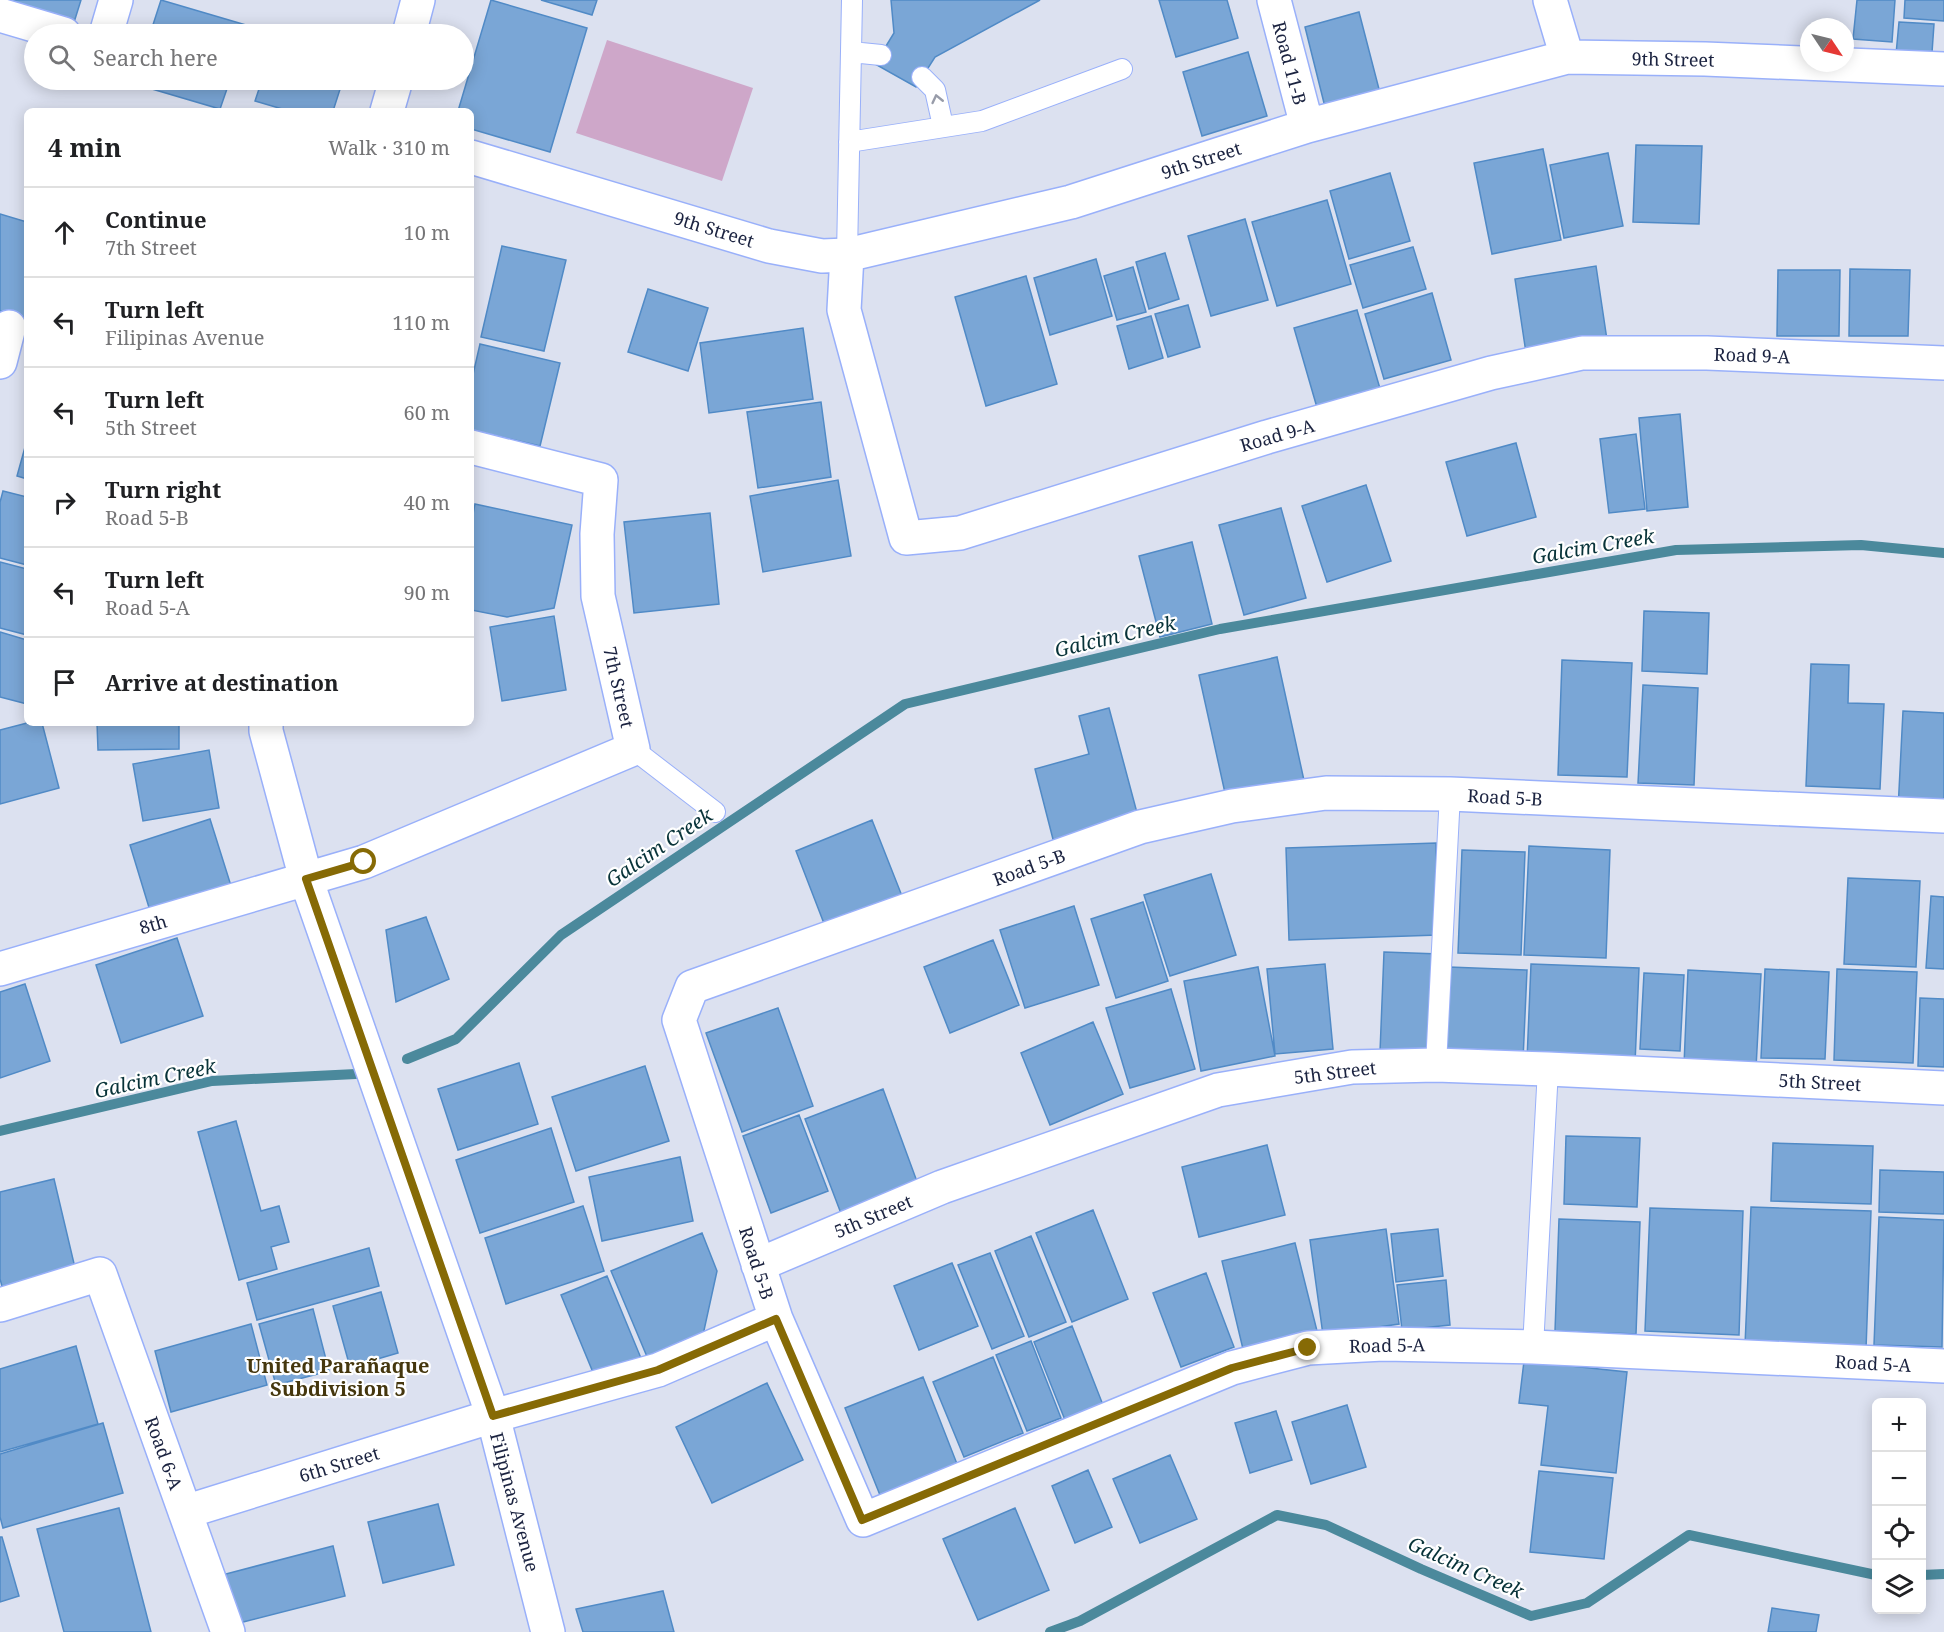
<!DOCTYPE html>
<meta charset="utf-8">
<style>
body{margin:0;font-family:"Noto Serif",serif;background:#f2f2f2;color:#202124}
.controls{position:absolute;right:18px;bottom:18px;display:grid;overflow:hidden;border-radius:9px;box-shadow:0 3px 15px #0003}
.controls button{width:54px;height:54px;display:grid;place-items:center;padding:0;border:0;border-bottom:2px solid #e0e0e0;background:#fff;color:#202124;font:30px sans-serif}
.compass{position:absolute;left:1800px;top:18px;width:54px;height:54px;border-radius:50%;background:#fff;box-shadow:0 3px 15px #0003;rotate:125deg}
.stop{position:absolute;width:18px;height:18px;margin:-14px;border:4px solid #866a05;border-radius:50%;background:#fff}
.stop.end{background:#866a05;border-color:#fff;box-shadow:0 2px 6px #0008}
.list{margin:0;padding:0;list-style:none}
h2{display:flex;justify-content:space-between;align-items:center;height:78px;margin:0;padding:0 24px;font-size:26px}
h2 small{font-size:20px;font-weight:400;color:#757577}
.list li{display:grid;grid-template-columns:39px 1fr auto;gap:18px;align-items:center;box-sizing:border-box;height:90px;padding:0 24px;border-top:2px solid #e0e0e0}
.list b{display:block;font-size:22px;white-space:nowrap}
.list p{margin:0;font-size:20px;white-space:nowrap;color:#757577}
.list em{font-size:20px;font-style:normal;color:#757577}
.icon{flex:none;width:33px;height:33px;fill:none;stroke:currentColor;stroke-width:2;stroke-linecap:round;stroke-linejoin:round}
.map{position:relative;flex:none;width:1944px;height:1632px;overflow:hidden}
.search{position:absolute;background:#fff;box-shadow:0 3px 15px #0003;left:24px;top:24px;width:450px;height:66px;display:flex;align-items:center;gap:15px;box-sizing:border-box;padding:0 21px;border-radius:33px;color:#757577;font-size:22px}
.panel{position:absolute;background:#fff;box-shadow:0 3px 15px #0003;left:24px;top:108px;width:450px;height:618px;border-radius:9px}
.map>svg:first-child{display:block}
.green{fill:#cea7c9}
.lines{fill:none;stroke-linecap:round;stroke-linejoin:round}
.stream{stroke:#4b899c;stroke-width:10}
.building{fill:#7aa6d6;stroke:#508ac6;stroke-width:1.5}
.service-casing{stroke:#99b0fa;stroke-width:22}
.minor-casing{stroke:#99b0fa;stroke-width:36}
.service{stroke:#fff;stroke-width:20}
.minor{stroke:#fff;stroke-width:33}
.oneway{stroke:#989ca9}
.route{stroke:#866a05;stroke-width:8}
.labels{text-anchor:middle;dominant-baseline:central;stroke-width:4.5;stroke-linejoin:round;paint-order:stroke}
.street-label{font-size:18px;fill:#1b2340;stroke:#fff}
.water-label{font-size:20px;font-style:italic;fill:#083339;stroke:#fff}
.neighbourhood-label{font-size:20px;font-weight:bold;fill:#45370e;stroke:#fff}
</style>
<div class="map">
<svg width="1944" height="1632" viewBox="0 0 1944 1632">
<rect width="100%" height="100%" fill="#dce1f0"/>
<path class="green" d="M607,40L753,88L722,181L576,133Z"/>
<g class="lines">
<path class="stream" d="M407,1059L456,1039L561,935L905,704L1220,629L1676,550L1861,545L1944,553
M0,1131L212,1081L356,1074
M1922,1575L1944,1574
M1050,1632L1080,1621L1277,1515L1326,1525L1421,1569L1531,1616L1587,1603L1689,1535L1876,1575"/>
</g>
<path class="building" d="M1,0H81L71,32Z
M161,0L246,25L243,34H150Z
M491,0L587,28L550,152L471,129V111H458Z
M541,0H597L592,15Z
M891,0H1040L935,57L916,87L875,64L894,33Z
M1159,0H1227L1238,38L1176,57Z
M1857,0H1895L1892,42L1853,39Z
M1905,0H1944V21L1904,18Z
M1359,12L1380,93L1325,107L1305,27Z
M1899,22L1934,24L1931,67L1895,65Z
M1248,52L1267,116L1202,136L1183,72Z
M137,80H230L220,109L135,84Z
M262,80H343L333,111H289L255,101Z
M1636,145L1702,146L1699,224L1633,222Z
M1543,149L1561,240L1492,254L1474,163Z
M1608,153L1623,226L1564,238L1550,165Z
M1390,173L1410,241L1349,259L1330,191Z
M1327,200L1351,284L1277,306L1252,222Z
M0,214L27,222V318L0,311Z
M1245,219L1268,300L1211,316L1188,236Z
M502,246L566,260L544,351L481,337Z
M1413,247L1426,289L1363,308L1350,265Z
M1165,253L1179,299L1149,309L1136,262Z
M1096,259L1112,316L1050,335L1034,278Z
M1596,266L1607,340L1526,353L1515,279Z
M1133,267L1146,312L1117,320L1104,276Z
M1850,269L1910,270L1908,336H1849Z
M1778,270H1840L1839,336H1777Z
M1026,276L1057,384L986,406L955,297Z
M648,289L708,308L688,371L628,352Z
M1432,293L1451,360L1384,379L1365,314Z
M1188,305L1200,347L1168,357L1155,314Z
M1357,310L1381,392L1318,411L1294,328Z
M1151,316L1163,358L1129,369L1117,326Z
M803,328L813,399L709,413L700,343Z
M480,344L560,363L540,446L471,430V383Z
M821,402L831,477L758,488L747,412Z
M1680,414L1688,507L1647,511L1639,418Z
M1636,434L1645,509L1609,513L1600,439Z
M27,440V479L17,476Z
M1516,443L1536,517L1467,536L1446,462Z
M838,480L851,556L763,572L750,496Z
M1366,485L1391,561L1327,582L1302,506Z
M3,491L27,497V565L0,558V502Z
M475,504L572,525L554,608L507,617L471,610V524Z
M1281,508L1306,598L1244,615L1219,525Z
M710,513L719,604L634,613L624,522Z
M1192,542L1212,624L1160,637L1139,556Z
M0,562L27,569V635L0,628Z
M1644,611L1709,613L1707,674L1642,671Z
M554,616L566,690L502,701L490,627Z
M0,632L27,640V704L0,697Z
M1277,657L1305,785L1227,802L1199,675Z
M1562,660L1632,663L1627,777L1558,775Z
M1811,664L1849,665L1848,703L1884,704L1880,789L1806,786Z
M1643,685L1698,688L1694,785L1638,783Z
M1109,708L1140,824L1055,847L1035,769L1089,754L1079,716Z
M1903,711L1944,713V813L1898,810Z
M27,723H42L59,788L0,804V730Z
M97,723H179V749L98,750Z
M209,750L219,808L143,821L133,764Z
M210,819L232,889L151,914L130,845Z
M872,820L902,896L825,926L796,851Z
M1436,843L1438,935L1289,940L1286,848Z
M1529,846L1610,850L1606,958L1524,955Z
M1462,850L1525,852L1521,955L1458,953Z
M1211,874L1236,955L1170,976L1144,895Z
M1848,878L1920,881L1916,967L1844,964Z
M1931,896L1944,897V969L1926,968Z
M1143,902L1168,981L1116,998L1091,919Z
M1074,906L1099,985L1025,1008L1000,930Z
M426,917L449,979L396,1002L386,930Z
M177,938L203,1016L121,1043L96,965Z
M993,940L1019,1005L950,1033L924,967Z
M1384,952L1439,954L1435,1054L1380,1052Z
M1325,964L1333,1049L1275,1054L1267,969Z
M1531,964L1639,968L1635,1064L1527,1060Z
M1258,967L1275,1056L1201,1071L1184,981Z
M1449,967L1527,970L1523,1060L1444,1056Z
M1765,969L1829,972L1825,1059L1761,1058Z
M1837,969L1917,972L1913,1063L1834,1060Z
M1688,970L1761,974L1756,1068L1684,1065Z
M1644,973L1684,975L1680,1051L1640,1049Z
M25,984L50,1061L0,1078V992Z
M1171,989L1195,1069L1130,1088L1106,1008Z
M1920,998L1944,999V1067L1918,1066Z
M778,1008L813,1106L742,1132L706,1033Z
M1093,1022L1123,1094L1050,1125L1021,1053Z
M519,1063L538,1124L458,1150L438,1089Z
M645,1066L669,1141L576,1171L552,1097Z
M883,1089L919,1187L842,1216L805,1119Z
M799,1115L828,1191L771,1213L743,1136Z
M236,1121L261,1211L279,1206L289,1242L271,1247L277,1269L239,1280L198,1132Z
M551,1128L574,1202L480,1233L456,1160Z
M1566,1136L1640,1138L1637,1207L1564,1204Z
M1773,1143L1873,1146L1871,1204L1771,1201Z
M1267,1145L1285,1215L1199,1237L1182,1167Z
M680,1157L693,1221L602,1241L589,1177Z
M1880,1170L1944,1172V1214L1879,1212Z
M54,1179L76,1272L3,1290L0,1279V1192Z
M583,1206L604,1271L506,1304L485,1238Z
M1751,1207L1871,1211L1866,1349L1745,1345Z
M1650,1208L1743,1211L1739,1335L1645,1331Z
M1093,1210L1128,1299L1072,1322L1036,1233Z
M1879,1217L1944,1220L1942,1347L1874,1345Z
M1559,1219L1640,1222L1636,1334L1555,1331Z
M1386,1229L1399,1324L1323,1335L1310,1240Z
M1438,1229L1443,1276L1396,1282L1391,1234Z
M702,1233L717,1271L703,1335L648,1359L611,1271Z
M1031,1236L1066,1322L1029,1337L995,1251Z
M1295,1243L1317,1331L1243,1349L1222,1261Z
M369,1248L379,1286L257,1320L247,1283Z
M990,1253L1024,1336L992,1349L958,1265Z
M952,1263L978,1326L919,1350L894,1286Z
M1206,1273L1234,1347L1181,1367L1153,1293Z
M607,1276L643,1363L597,1382L561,1295Z
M1446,1280L1450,1325L1402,1330L1397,1285Z
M381,1292L398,1353L350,1367L333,1306Z
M313,1309L329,1371L276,1385L259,1324Z
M251,1324L267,1385L171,1412L155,1351Z
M1072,1326L1103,1405L1065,1420L1034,1342Z
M1031,1341L1061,1418L1027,1431L996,1355Z
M76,1346L98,1424L0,1452V1369Z
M993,1357L1023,1433L964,1457L933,1382Z
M1524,1361L1627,1372L1616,1473L1541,1465L1548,1406L1519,1403Z
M923,1377L959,1469L882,1500L845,1408Z
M767,1383L803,1460L712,1503L676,1427Z
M1347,1405L1366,1467L1311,1484L1292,1422Z
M1276,1411L1292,1460L1250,1473L1235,1423Z
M103,1423L123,1493L3,1528L0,1517V1454Z
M1170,1455L1197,1519L1140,1543L1113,1479Z
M1088,1470L1112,1527L1075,1543L1052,1486Z
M1539,1471L1613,1478L1604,1559L1530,1552Z
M438,1504L454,1565L383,1583L368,1522Z
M119,1508L151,1632H64L37,1529Z
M1015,1508L1049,1590L978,1620L943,1539Z
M0,1537H2L19,1596L0,1602Z
M333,1546L345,1596L235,1624L222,1575Z
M663,1591L674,1632H583L576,1609Z
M1772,1608L1819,1615L1816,1632H1768Z"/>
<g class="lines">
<g class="service-casing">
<path id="service" d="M851,52L881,55
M922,77L935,90L943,126
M849,142L982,121L1122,69
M847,255L852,0
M633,749L715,812
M1436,1065L1450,794
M1533,1347L1548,1069"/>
</g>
<g class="minor-casing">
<path id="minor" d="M1274,0L1307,126
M1550,0L1567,57
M0,15L64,34
M106,34L116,0
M409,34L418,0
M387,111L396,80
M471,157L769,246L822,256L847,255L1071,202L1307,126L1567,57L1705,59L1944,69
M847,255L844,310L906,538L960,533L1267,437L1491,373L1582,353H1707L1944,363
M0,362L9,327
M266,723V731L306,879L493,1416L548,1632
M1944,816L1450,794L1326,793L1232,806L1140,827L692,987L679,1020L776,1319L863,1520L1232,1368L1308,1348L1383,1344L1533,1347L1944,1366
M0,969L364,862L633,749L598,596L597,534L601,480L471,447
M758,1265L942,1187L1218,1090L1352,1067L1436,1065L1548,1069L1944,1088
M0,1305L100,1274L228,1632
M185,1512L493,1416L658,1370L776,1319"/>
</g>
<use href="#service" class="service"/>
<use href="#minor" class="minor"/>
</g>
<defs><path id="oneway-chevron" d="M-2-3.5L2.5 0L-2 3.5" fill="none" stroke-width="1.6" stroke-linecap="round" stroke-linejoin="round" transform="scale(1.5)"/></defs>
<use class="oneway" href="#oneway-chevron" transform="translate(937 99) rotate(-103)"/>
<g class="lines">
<path class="route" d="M364,862L306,879L493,1416L658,1370L776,1319L862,1520L1232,1368L1308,1348"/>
</g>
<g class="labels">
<g class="street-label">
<text transform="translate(1673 59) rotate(1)">9th Street</text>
<text transform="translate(1290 63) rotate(75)">Road 11-B</text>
<text transform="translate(1201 160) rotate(-18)">9th Street</text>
<text transform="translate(714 229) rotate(17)">9th Street</text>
<text transform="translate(1752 355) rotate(2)">Road 9-A</text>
<text transform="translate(1277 435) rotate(-16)">Road 9-A</text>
<text transform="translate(619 687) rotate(77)">7th Street</text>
<text transform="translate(1505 797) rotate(3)">Road 5-B</text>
<text transform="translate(1029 867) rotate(-20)">Road 5-B</text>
<text transform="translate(153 924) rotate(-16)">8th</text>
<text transform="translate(1335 1072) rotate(-7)">5th Street</text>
<text transform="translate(1820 1082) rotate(3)">5th Street</text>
<text transform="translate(873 1216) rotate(-23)">5th Street</text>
<text transform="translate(757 1263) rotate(72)">Road 5-B</text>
<text transform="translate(1387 1345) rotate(-1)">Road 5-A</text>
<text transform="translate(1873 1363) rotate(3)">Road 5-A</text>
<text transform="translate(164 1453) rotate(70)">Road 6-A</text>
<text transform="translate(339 1464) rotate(-17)">6th Street</text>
<text transform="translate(515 1502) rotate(75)">Filipinas Avenue</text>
</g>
<g class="water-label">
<text transform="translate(1593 546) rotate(-10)">Galcim Creek</text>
<text transform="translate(1115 636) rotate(-13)">Galcim Creek</text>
<text transform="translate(659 847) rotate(-34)">Galcim Creek</text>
<text transform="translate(155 1078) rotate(-12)">Galcim Creek</text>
<text transform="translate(1466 1567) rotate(24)">Galcim Creek</text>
</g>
<g class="neighbourhood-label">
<text x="338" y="1365">United Parañaque<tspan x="338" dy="23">Subdivision 5</tspan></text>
</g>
</g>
</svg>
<div class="controls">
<button>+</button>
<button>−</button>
<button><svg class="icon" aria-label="locate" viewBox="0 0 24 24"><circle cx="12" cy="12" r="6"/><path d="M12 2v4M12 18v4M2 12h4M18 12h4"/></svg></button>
<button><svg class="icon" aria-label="layers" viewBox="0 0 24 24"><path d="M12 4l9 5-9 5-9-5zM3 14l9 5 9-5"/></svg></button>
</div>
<svg class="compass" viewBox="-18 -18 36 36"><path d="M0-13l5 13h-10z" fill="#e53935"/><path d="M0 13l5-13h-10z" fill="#757577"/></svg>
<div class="stop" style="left:364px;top:862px"></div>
<div class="stop end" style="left:1308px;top:1348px"></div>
<div class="search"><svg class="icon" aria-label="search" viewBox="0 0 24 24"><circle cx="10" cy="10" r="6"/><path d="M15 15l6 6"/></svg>Search here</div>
<section class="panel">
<h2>4 min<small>Walk · 310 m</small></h2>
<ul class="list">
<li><svg class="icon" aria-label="ahead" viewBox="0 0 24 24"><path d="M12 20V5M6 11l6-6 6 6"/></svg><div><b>Continue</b><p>7th Street</p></div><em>10 m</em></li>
<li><svg class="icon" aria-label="left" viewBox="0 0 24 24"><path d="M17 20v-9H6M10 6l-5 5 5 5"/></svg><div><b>Turn left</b><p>Filipinas Avenue</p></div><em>110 m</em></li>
<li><svg class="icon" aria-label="left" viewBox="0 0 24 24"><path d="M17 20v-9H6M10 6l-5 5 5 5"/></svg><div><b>Turn left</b><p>5th Street</p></div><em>60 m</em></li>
<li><svg class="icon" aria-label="right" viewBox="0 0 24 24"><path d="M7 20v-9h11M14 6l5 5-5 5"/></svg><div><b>Turn right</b><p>Road 5-B</p></div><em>40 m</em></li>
<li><svg class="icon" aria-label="left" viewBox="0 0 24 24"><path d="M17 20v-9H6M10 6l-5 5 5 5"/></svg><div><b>Turn left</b><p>Road 5-A</p></div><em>90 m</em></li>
<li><svg class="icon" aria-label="arrive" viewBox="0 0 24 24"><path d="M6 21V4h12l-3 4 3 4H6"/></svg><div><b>Arrive at destination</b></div></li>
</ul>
</section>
</div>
